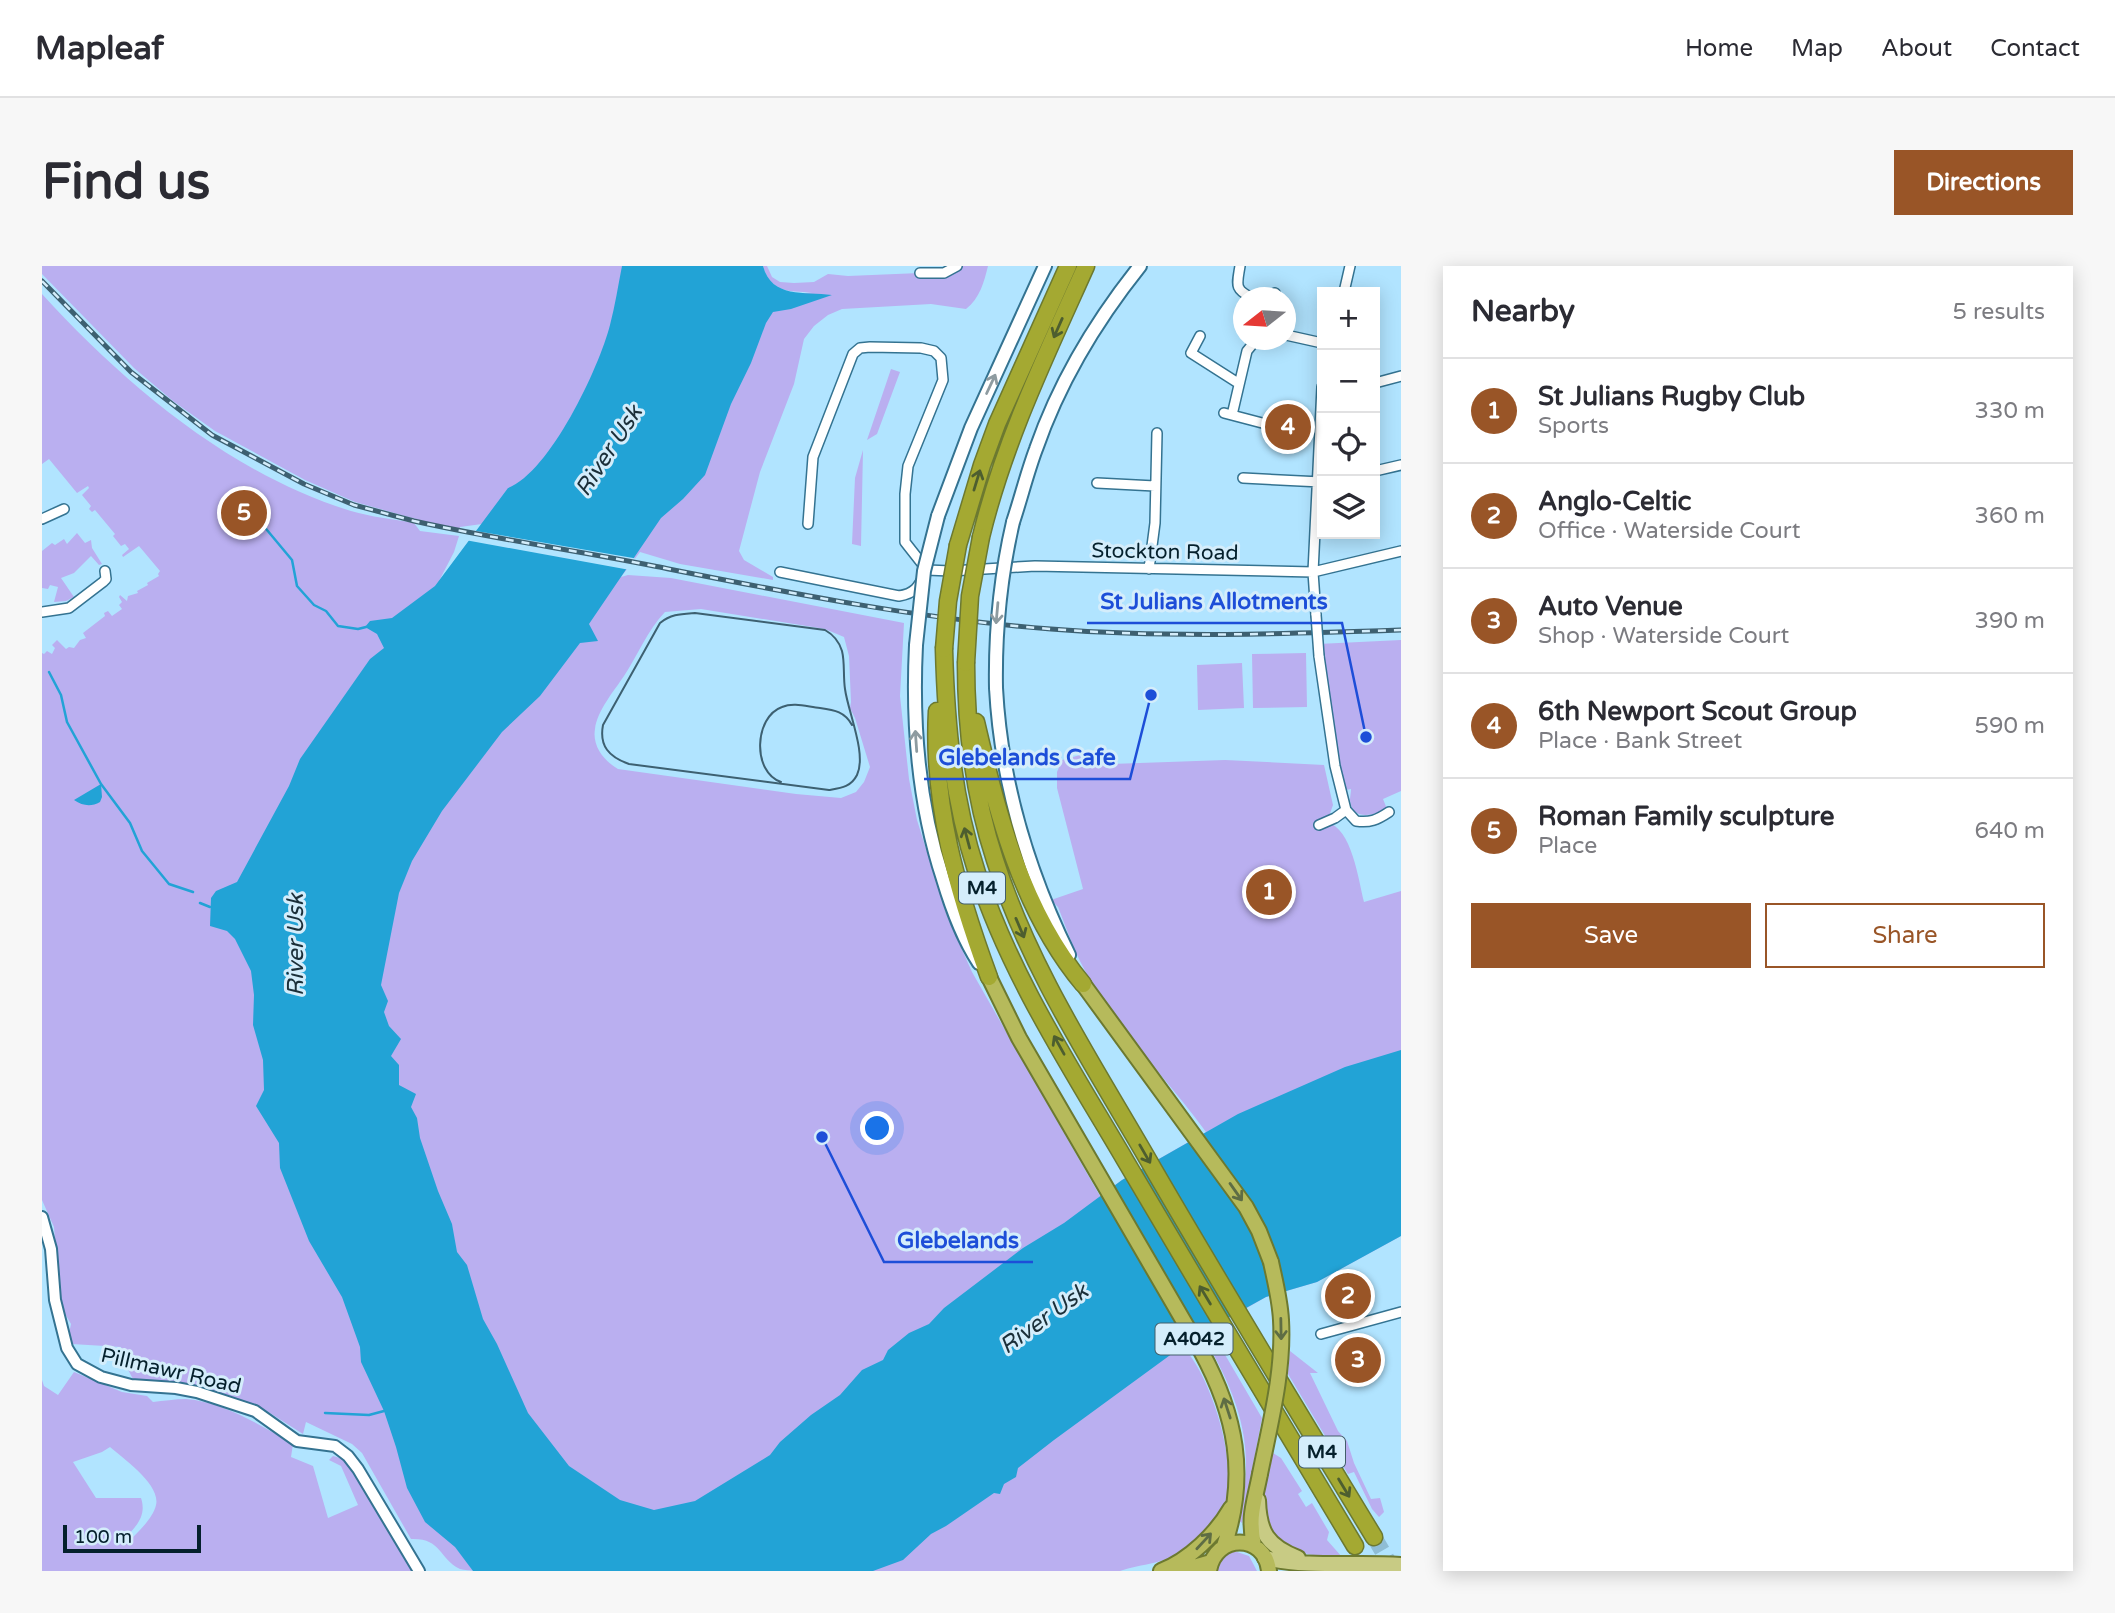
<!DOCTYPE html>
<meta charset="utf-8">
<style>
body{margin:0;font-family:"Varela Round",sans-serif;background:#f7f7f7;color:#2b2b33}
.controls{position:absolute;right:21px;top:21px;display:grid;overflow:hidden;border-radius:0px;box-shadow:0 4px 18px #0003}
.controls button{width:63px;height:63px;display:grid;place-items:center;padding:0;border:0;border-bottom:2px solid #e1e1e2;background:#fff;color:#2b2b33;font:35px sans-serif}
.compass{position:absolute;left:1191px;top:21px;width:63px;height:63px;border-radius:50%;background:#fff;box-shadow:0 4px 18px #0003;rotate:253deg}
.scale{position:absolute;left:21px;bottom:18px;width:138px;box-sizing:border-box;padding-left:7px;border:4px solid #05202c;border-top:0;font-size:19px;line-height:24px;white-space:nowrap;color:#05202c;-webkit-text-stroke:5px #d4edfb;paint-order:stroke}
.you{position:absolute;left:836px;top:863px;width:24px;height:24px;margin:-18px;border:5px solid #fff;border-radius:50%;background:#1a73e8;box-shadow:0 0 0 10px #1a73e833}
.badge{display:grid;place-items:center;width:46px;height:46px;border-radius:50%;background:#995527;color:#fff;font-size:23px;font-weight:700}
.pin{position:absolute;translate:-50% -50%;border:4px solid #fff;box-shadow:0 2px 7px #0006}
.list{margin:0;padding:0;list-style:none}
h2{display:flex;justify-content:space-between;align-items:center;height:91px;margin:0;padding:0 28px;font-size:30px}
h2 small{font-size:23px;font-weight:400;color:#7c7c81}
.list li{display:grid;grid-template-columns:46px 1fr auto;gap:21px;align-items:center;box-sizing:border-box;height:105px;padding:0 28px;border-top:2px solid #e1e1e2}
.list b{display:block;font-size:26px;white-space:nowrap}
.list p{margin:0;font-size:23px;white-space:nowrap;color:#7c7c81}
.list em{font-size:23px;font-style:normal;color:#7c7c81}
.actions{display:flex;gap:14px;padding:21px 28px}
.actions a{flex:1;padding:16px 0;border:2px solid #995527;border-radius:0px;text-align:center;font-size:24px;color:#995527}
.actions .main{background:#995527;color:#fff}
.icon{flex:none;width:38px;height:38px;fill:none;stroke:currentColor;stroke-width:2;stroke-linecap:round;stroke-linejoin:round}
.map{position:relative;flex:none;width:1359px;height:1305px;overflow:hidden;border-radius:0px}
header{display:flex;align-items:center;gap:42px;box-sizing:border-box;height:98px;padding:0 35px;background:#fff;border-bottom:2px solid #e1e1e2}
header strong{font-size:33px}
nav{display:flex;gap:38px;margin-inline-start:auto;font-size:24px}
.intro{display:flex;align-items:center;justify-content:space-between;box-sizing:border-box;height:168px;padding:0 42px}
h1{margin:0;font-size:49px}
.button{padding:18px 32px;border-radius:0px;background:#995527;color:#fff;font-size:24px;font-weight:700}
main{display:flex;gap:42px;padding:0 42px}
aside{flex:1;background:#fff;border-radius:0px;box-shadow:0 4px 18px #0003}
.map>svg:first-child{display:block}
.green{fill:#baaff0;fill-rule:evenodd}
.water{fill:#22a3d6}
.pier{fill:#b1e4ff}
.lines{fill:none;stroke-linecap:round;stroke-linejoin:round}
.stream{stroke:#22a3d6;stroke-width:2.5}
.motorway-tunnel{stroke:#8fbdd5;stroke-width:16;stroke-dasharray:16 8;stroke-linecap:butt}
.minor-casing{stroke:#347391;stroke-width:12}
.tertiary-casing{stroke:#347391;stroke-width:14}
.secondary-casing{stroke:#347391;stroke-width:16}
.primary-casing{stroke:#6c7930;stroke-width:18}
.trunk-casing{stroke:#6c7930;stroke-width:18}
.motorway-casing{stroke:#6c7930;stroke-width:19}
.minor{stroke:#fff;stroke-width:9}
.tertiary{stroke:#fff;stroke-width:10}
.secondary{stroke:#fff;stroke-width:12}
.primary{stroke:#c8cb84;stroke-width:14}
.trunk{stroke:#b6ba5b;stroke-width:14}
.motorway{stroke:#a4a932;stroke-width:16}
.tram{stroke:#3d6071;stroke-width:2}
.rail-casing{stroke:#3d6071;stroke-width:5}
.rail{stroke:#d4edfb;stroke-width:2.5;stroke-dasharray:8;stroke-linecap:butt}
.minor-bridge-casing{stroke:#347391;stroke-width:12;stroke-linecap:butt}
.secondary-bridge-casing{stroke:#347391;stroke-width:16;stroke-linecap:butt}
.trunk-bridge-casing{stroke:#6c7930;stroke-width:18;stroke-linecap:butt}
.motorway-bridge-casing{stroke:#6c7930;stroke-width:19;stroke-linecap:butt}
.minor-bridge{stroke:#fff;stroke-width:9}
.secondary-bridge{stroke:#fff;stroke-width:12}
.trunk-bridge{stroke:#b6ba5b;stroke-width:14}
.motorway-bridge{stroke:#a4a932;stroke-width:16}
.oneway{stroke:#4d5e2f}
.oneway2{stroke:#8e9ba0}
.oneway3{stroke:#5e6d44}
.labels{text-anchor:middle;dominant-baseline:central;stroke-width:6;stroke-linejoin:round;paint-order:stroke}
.shield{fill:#d4edfb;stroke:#435e6a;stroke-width:2}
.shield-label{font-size:19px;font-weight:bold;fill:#05202c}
.street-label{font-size:21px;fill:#05202c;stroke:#d4edfb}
.water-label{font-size:23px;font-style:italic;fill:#1b2f39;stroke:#d4edfb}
.leader{fill:none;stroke:#1d4ed8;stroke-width:2.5}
.callout-dot{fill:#1d4ed8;stroke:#d4edfb;stroke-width:2.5}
.callout-label{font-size:23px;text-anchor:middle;font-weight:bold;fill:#1d4ed8;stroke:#d4edfb;stroke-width:6;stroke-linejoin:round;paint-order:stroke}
</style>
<header>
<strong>Mapleaf</strong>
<nav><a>Home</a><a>Map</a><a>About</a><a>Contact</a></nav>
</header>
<div class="intro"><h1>Find us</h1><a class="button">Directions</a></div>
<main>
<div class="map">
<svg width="1359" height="1305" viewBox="0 0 1359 1305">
<rect width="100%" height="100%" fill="#b1e4ff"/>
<path class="green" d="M0,0H629L281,539L451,1305C441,1305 427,1305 418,1303C396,1292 400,1272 369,1273L320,1187L310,1178L264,1156L261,1168L220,1142L174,1126L142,1117L92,1115L82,1096L79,1081L30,1078L27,1068L29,1058L18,1039L12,961L0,934V387L2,388L5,385L10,388L13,382L10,379L15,374L24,383L27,381L32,382L38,374L44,372L41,367L63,350L62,347L66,345L70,350L80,343L77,339L80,336L77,331L78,329L85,335L86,330L96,327L95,325L106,319L105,317L117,310L116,308L118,305L97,280L81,291L80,289L87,283L83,278L79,280L71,270L73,268L53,244L50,246L47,243L49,240L40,229L47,222L46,220L35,227L7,193L0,198V28C82,118 190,209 309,245C329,251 351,253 372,257L378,265L417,270L412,286L397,315L440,258L418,261L417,265L313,236L263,214L173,165L131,135L92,102L0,8Z
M721,0H725L730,11L738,16L752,17L772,16L786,8L806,10L878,7L915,0H946C942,16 938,32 924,43L889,38L800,43L786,49L772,60L762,73L752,118L718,206L697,285L702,294L731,311V314L638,298L598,286L579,311L586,309L629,312L862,357L858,430L867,513L875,554L905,650L930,706L1058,930L1080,914L1164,866C1124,811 1073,762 1041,701C1031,682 1024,661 1016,641L1009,634L1041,623L1015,522V506L1020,494L1038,489L1041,499L1183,494L1282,499L1291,539L1285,556C1310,563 1316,612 1322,636L1359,625V835L721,1242L516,1252L299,743L452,415L732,31L770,26C747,26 728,26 721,0ZM659,343L783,363L802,371L807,390L809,436L808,442L813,452L828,501L822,516L814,526L799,532L754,528L576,503C562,495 550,480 553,463C555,445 572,425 582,410C596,389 605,365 623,346Z
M849,103L858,106L835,168L825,174Z
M821,184L819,280L810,278L813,212Z
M35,267L43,277L49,274L50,282L60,298L57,299L49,290L32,307L19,312L32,331L24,335L12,336L16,321L8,319L6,323L0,322V285L10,277L13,279L22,273L25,278Z
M1359,374V525L1341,533L1345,543C1333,549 1310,556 1308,534C1308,530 1309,527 1309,523L1298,525L1276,378Z
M1264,387L1265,441L1211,442L1210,388Z
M1200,397L1202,442L1156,444L1155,399Z
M1359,970L1275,1016L1224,1031L1168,1063L1220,1152L1200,1257L1197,1255C1199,1238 1204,1219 1204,1201C1205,1152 1184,1109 1160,1068L1141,1081C1169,1109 1197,1200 1183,1239C1177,1257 1159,1272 1145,1283C1126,1297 1099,1298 1078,1305H752L1061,1081Z
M1248,1085L1276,1107H1268L1296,1165L1305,1175L1312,1197L1329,1233L1338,1232L1342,1246L1337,1251L1330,1243L1312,1206L1306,1208L1246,1108Z
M32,1106L80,1126L105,1130L111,1136C121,1135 133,1133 144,1133C182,1136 219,1160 251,1178L249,1191L271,1200L286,1252L316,1239L299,1200L287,1194L291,1190L305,1194L371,1305H0V1114L2,1120L16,1129ZM68,1181C82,1193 119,1219 114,1239C111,1253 94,1268 84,1278L81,1274C94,1261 105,1250 99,1232H54L31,1196L60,1186Z
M1231,1187L1239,1192L1260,1225L1256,1228L1264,1241L1270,1237L1287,1266L1285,1274L1300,1291C1268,1291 1229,1286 1220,1247C1217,1229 1226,1205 1231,1187Z
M1188,1286H1195L1207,1290L1215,1305H1173C1174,1296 1180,1290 1188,1286Z"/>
<path class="water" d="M580,0H721C730,33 762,25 790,29L749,43L731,46L724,57L709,97L689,138L663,209L641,233L619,252L547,358L556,375L538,377L498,430L460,466L400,545L370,595L357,627L339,719L346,735L342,746L347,760L359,773L349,790L357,799V819L374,828L369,841L375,852L378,872L396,925L410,958L415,986L425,999L441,1053L455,1078L486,1147L527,1200L578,1234L612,1244L653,1235L728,1189L738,1176L769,1149L798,1129L820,1104L841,1094L846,1084L867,1067L887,1058L902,1042L981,982L1022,957L1080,914L1196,848L1303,801L1359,784V970L1275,1016L1224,1031L1177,1057L1131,1087L1012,1174L976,1202L974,1211L962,1218L958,1228L952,1227L904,1260L889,1268L861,1294L831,1305H431L413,1281L383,1256L365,1222L354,1181L342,1145L319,1096L318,1081L300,1031L267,975L238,902L237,877L214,840L222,824L221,794L211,759L212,729L209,705L193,673L185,665L168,660L169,632L174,625L195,616L247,520L258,493L328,393L342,382L335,368L323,361L328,355L350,352L393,320L466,222C508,206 557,102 568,59C573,40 576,20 580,0Z
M59,518L60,531L58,536C49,541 41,540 32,534Z"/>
<path class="pier" d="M430,265H434L597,293L588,304L423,274Z"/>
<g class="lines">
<path class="stream" d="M215,252L250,294L255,320L272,339L284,345L296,360L316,363L324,361
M7,406L19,429L25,456L59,518L88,557L100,585L127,618L151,626
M158,637L168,641
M283,1147L327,1149L342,1145"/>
<path class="motorway-tunnel" d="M1332,1271L1352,1305"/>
<g class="minor-casing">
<path id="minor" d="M1198,0C1195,19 1192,23 1210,32
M878,7H902L915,0
M1302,26L1308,0
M1225,32L1233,27
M1244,69L1280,77
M1158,70L1149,87L1196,117
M1333,117L1359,110
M1182,147L1224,158
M1190,149L1205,85L1214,74
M1333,205L1359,199
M1201,212L1279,216
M1055,217L1113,220
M0,253L22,243
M1107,303L1113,257L1115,167
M885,304L909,305L993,300L1271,306L1359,285
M738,306L857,330C875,327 877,319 885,304L863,276V228L866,200L901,114L899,92L892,85L879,82L828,81L818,82L811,88L771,191L766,258
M0,346L27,342L61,316L64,313L63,305
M1274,349L1271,306L1280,121
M1277,390L1293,500L1304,544L1293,552L1277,559
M1304,544L1314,555C1328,557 1335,554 1347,546
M1279,1068L1359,1046"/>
</g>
<g class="tertiary-casing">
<path id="tertiary" d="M0,951L9,983L13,1034L25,1082L35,1098L59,1111L89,1119L134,1122L155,1126L213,1145L255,1175L293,1180L306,1190L316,1203L377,1305"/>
</g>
<g class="secondary-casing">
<path id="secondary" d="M896,250L929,162L1003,0
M971,256C979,232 985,207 994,183C1017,117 1054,55 1098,0
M874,379C870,459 876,537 901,613C910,643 920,671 937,697
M954,422C959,516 986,605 1027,689"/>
</g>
<g class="primary-casing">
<path id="primary" d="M1216,1234C1217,1266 1225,1280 1256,1292
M1223,1292C1268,1302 1314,1296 1359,1299"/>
</g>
<g class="trunk-casing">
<path id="trunk" d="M947,711L977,772L1159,1085C1194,1149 1206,1210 1182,1280
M1041,718L1204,941L1217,965L1229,996
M1212,1280C1206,1249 1212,1239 1218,1208
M1119,1305C1147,1294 1174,1268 1189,1242
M1138,1305L1169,1296
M1167,1305C1173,1267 1223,1267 1227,1305"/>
</g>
<g class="motorway-casing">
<path id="motorway" d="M939,271C962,176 1004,89 1044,0
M916,279L940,199L955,158L1026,0
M902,383C904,460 911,534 935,607C968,709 1029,802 1083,894C1159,1023 1236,1152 1313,1280
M924,397C924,464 932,530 953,594C988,705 1055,804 1112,904C1184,1028 1258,1149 1332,1271
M895,445C890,538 915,624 947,711
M934,456C955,547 980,645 1041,718"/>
</g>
<use href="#minor" class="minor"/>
<use href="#tertiary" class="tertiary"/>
<use href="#secondary" class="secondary"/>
<use href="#primary" class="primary"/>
<use href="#trunk" class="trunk"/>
<use href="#motorway" class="motorway"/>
<path class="tram" d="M653,347L783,364C792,369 797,375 800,385C803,397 801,410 803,423C806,446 825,488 815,509C809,521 799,522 787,524L587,498C567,491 557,480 561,459L618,357C629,348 639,348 653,347Z
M739,516C710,506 712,451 740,441C752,436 766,441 778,442C793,444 803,446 810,459"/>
<g class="rail-casing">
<path id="rail" d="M0,15L89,106L170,169L262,218L312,239L372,255C452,273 532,284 612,300C743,326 876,353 1009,363C1126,372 1242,368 1359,364"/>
</g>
<use href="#rail" class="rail"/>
<g class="minor-bridge-casing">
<path id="minor-bridge" d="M1274,349L1277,390"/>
</g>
<g class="secondary-bridge-casing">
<path id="secondary-bridge" d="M874,379L882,305L896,250
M954,422C953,365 958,312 971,256"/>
</g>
<g class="trunk-bridge-casing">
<path id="trunk-bridge" d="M1218,1208C1228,1158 1242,1106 1239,1054C1238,1034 1233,1015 1229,996"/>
</g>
<g class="motorway-bridge-casing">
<path id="motorway-bridge" d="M902,383L906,335L916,279
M924,397L928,330L939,271"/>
</g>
<use href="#minor-bridge" class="minor-bridge"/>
<use href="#secondary-bridge" class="secondary-bridge"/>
<use href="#trunk-bridge" class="trunk-bridge"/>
<use href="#motorway-bridge" class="motorway-bridge"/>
</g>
<defs><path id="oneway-shaft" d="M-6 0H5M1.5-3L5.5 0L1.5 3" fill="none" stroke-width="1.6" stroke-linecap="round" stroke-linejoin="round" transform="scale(1.75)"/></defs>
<g class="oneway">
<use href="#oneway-shaft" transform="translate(1016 62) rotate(114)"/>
<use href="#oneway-shaft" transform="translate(935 214) rotate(-73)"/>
<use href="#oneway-shaft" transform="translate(925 572) rotate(-105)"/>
<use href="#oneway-shaft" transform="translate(978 662) rotate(67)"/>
<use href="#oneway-shaft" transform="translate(1017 779) rotate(-119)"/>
<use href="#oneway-shaft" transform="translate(1103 888) rotate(60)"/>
<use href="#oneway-shaft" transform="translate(1163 1029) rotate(-121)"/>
<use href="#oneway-shaft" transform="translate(1302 1222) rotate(59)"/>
</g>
<g class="oneway2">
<use href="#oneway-shaft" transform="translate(949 118) rotate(-65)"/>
<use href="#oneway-shaft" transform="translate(955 347) rotate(95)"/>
<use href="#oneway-shaft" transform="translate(874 475) rotate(-94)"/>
</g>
<g class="oneway3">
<use href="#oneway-shaft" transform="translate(1194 926) rotate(55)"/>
<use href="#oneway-shaft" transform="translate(1239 1063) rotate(89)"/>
<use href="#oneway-shaft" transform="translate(1185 1142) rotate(-108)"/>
<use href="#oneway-shaft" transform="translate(1162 1275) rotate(-47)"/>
</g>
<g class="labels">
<g class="shield">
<rect x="917" y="606.5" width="46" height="31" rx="5"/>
<rect x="1113.5" y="1057.5" width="77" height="31" rx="5"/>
<rect x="1257" y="1170.5" width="46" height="31" rx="5"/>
</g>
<g class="shield-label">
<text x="940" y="622">M4</text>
<text x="1152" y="1073">A4042</text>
<text x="1280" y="1186">M4</text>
</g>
<g class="street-label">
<text transform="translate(1123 286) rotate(1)">Stockton Road</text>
<text transform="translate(129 1105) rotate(13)">Pillmawr Road</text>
</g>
<g class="water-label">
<text transform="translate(567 185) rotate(-57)">River Usk</text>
<text transform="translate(254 679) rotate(-90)">River Usk</text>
<text transform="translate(1002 1053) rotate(-36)">River Usk</text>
</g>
</g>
<path class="leader" d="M1324 471L1300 357H1045M1109 429L1088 513H882M780 871L842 996H991"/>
<g class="callout-dot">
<circle cx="1324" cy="471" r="7"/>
<circle cx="1109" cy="429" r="7"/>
<circle cx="780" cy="871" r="7"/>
</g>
<g class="callout-label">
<text x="1172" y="343">St Julians Allotments</text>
<text x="985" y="499">Glebelands Cafe</text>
<text x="916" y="982">Glebelands</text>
</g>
</svg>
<div class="controls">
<button>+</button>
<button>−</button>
<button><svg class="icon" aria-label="locate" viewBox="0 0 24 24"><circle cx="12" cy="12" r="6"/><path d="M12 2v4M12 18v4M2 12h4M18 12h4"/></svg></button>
<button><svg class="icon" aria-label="layers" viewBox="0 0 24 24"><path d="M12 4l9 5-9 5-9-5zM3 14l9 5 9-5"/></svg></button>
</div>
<svg class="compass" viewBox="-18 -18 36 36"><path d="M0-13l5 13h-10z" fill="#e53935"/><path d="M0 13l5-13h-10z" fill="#7c7c81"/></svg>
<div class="scale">100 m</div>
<div class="you"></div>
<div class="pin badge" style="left:1227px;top:626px">1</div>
<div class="pin badge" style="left:1306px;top:1030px">2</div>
<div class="pin badge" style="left:1316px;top:1094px">3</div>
<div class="pin badge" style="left:1246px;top:161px">4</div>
<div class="pin badge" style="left:202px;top:247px">5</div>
</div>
<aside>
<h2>Nearby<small>5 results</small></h2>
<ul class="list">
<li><span class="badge">1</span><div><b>St Julians Rugby Club</b><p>Sports</p></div><em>330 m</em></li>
<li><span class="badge">2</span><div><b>Anglo-Celtic</b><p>Office · Waterside Court</p></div><em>360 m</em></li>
<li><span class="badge">3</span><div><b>Auto Venue</b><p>Shop · Waterside Court</p></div><em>390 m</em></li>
<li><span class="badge">4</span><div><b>6th Newport Scout Group</b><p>Place · Bank Street</p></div><em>590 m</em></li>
<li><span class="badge">5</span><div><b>Roman Family sculpture</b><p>Place</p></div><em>640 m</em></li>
</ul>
<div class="actions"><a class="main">Save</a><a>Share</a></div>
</aside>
</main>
